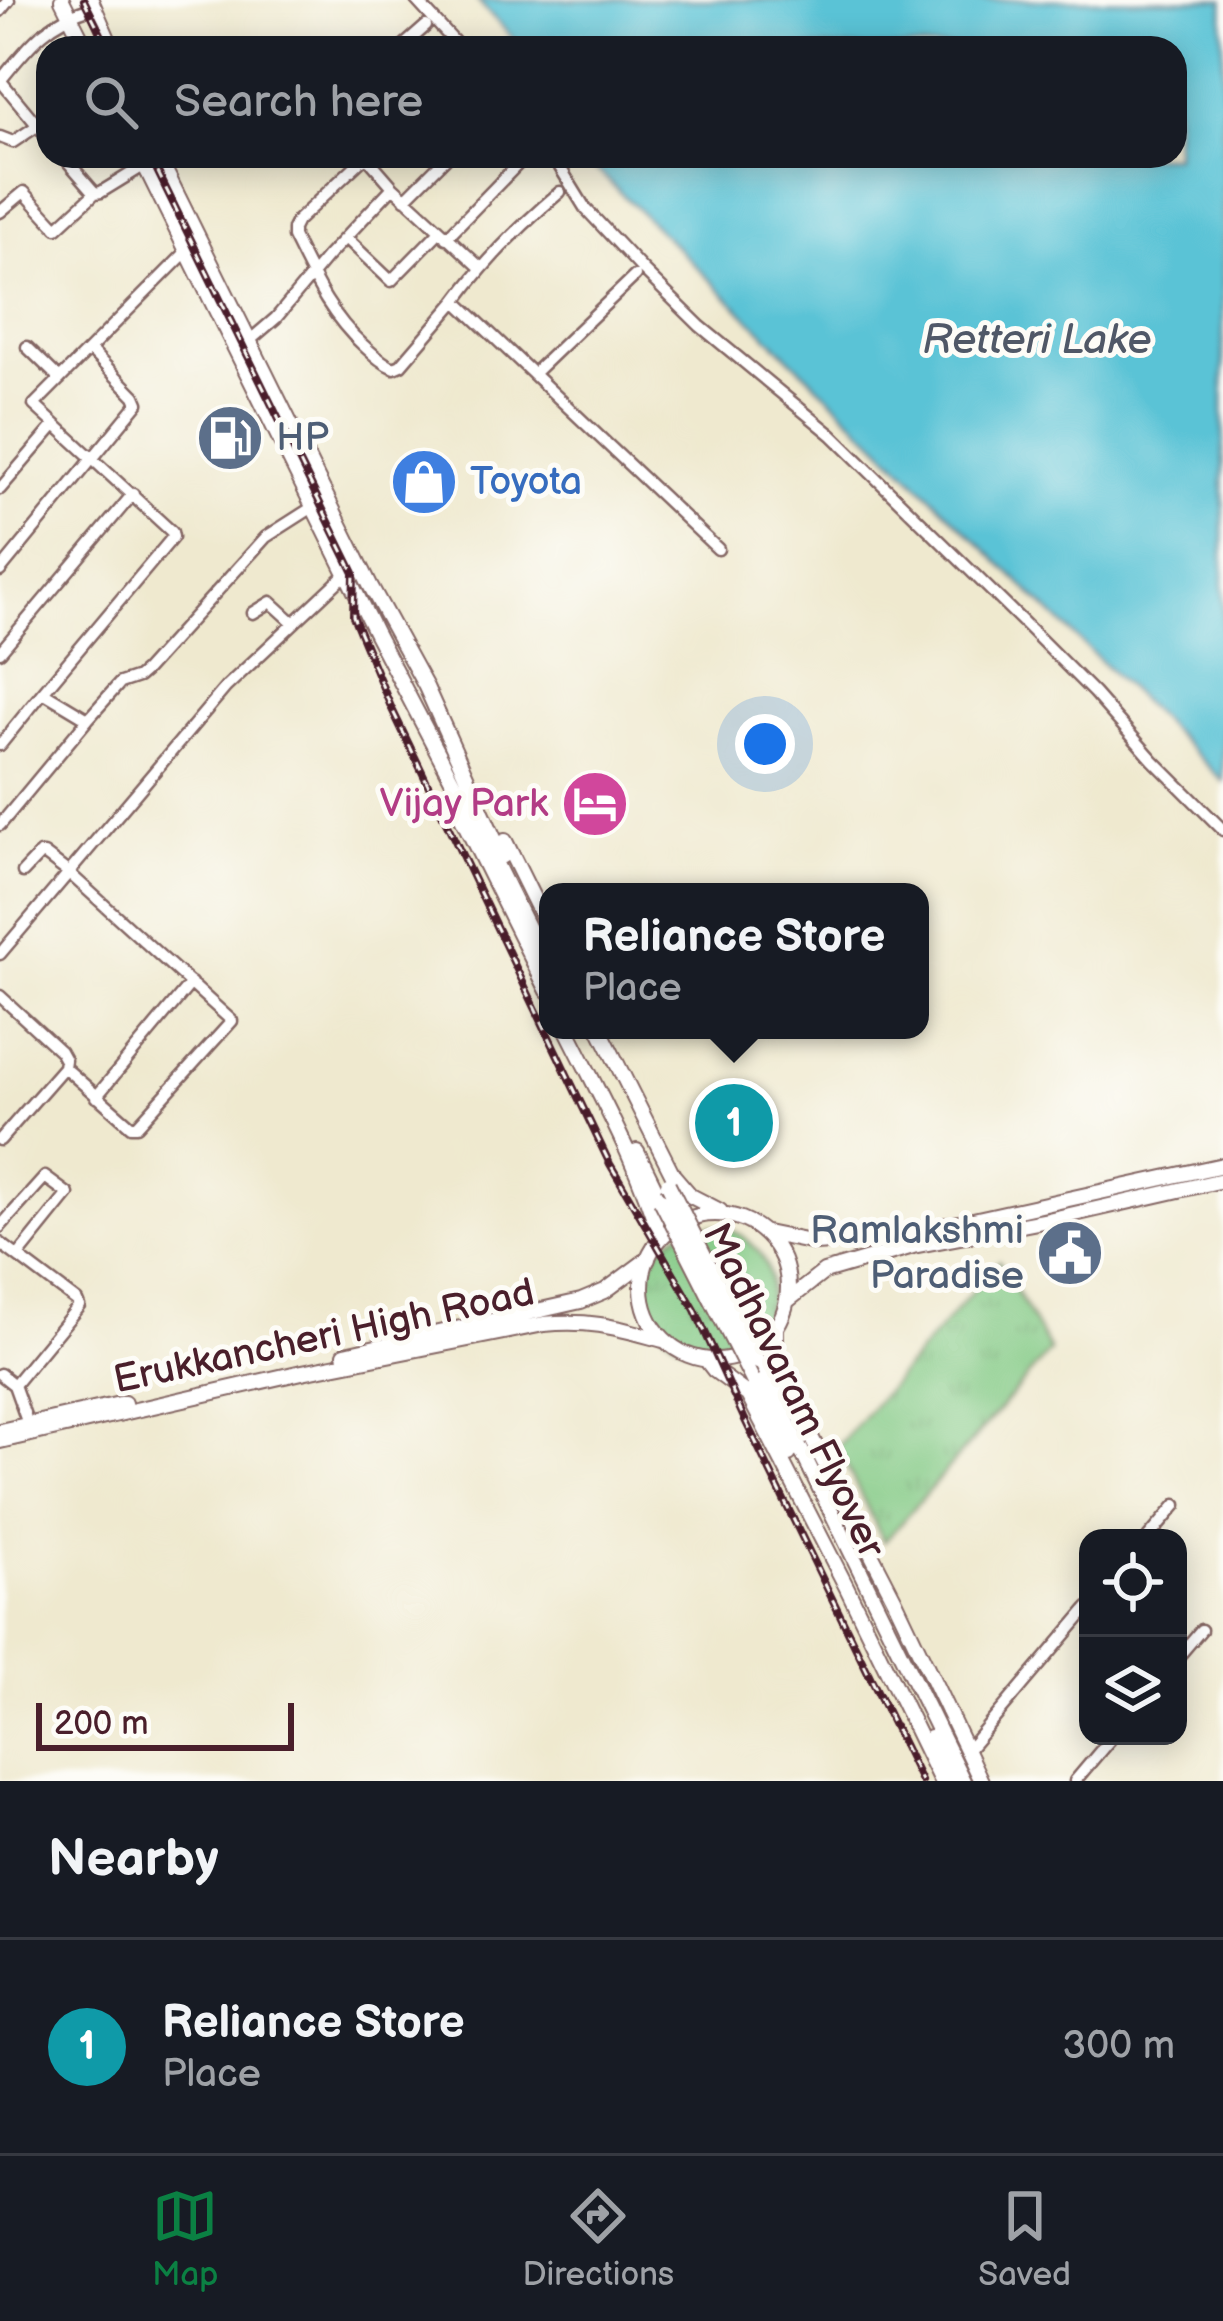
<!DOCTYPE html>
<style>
body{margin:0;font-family:"Balsamiq Sans",sans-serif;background:#20242c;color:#f1f3f6}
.controls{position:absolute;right:36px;bottom:36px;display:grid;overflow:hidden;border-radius:24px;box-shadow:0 6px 30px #0003}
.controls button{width:108px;height:108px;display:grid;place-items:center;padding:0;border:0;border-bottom:3px solid #363941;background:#171b24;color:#f1f3f6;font:60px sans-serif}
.scale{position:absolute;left:36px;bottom:30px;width:258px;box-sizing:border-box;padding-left:12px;border:6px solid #4a1f2b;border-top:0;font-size:33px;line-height:42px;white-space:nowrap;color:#4a1f2b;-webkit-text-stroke:9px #fdfcf7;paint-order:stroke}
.you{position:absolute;left:765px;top:744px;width:42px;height:42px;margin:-30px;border:9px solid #fff;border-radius:50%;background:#1a73e8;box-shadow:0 0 0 18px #1a73e833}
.badge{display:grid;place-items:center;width:78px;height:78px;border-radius:50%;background:#0b8043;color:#fff;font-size:39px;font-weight:700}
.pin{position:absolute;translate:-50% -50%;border:6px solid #fff;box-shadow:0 3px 12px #0006}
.popup{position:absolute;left:539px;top:883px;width:390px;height:156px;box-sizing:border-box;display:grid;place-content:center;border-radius:24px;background:#171b24;filter:drop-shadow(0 3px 9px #0005);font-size:39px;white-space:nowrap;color:#9ea1a6}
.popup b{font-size:45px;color:#f1f3f6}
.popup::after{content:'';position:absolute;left:50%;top:100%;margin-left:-24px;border:24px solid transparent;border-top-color:#171b24}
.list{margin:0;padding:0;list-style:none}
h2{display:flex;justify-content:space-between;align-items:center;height:156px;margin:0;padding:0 48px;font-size:51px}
h2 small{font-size:39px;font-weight:400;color:#9ea1a6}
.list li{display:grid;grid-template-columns:78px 1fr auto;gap:36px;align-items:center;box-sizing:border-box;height:216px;padding:0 48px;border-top:3px solid #363941}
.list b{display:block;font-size:45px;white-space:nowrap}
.list p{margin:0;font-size:39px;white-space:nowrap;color:#9ea1a6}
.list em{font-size:39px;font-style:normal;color:#9ea1a6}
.icon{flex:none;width:66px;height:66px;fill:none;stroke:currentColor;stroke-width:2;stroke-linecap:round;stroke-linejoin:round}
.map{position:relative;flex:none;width:1223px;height:1781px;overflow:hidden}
.search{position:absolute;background:#171b24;box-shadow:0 6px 30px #0003;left:36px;right:36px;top:36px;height:132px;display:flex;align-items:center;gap:30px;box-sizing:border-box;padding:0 42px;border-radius:36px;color:#9ea1a6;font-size:45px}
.sheet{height:372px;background:#171b24}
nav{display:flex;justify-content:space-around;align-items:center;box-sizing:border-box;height:168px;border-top:3px solid #363941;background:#171b24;font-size:33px;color:#9ea1a6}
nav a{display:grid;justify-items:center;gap:6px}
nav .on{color:#0b8043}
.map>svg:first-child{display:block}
.grass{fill:url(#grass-tufts);stroke:#667458;stroke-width:3}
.water{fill:#5ac3d6;stroke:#527180;stroke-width:3}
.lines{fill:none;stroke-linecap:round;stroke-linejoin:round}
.minor-casing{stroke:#846664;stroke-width:15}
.major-casing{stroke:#846664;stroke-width:18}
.minor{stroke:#fff;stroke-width:10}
.major{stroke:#fff;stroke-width:14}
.rail-casing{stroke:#4a1f2b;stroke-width:8}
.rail{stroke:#fdfcf7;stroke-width:3;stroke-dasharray:9;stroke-linecap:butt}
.major-bridge-casing{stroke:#846664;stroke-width:18;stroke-linecap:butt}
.major-bridge{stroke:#fff;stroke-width:14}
.labels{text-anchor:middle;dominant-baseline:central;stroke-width:10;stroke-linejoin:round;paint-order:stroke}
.service-label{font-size:39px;fill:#4e5e75;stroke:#fdfcf7;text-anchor:start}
.shop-label{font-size:39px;fill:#366cbe;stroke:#fdfcf7;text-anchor:start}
.hotel-label{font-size:39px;fill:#b23c85;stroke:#fdfcf7;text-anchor:end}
.street-label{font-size:39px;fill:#4a1f2b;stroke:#fdfcf7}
.water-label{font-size:42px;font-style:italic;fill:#505867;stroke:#fdfcf7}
</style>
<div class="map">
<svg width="1223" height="1781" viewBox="0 0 1223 1781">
<defs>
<pattern id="grass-tufts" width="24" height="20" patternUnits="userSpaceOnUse" patternTransform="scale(3)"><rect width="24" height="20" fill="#82c984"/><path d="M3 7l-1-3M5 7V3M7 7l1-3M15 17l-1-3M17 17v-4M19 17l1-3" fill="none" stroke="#72ac72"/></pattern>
</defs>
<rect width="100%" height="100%" fill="#fdfcf7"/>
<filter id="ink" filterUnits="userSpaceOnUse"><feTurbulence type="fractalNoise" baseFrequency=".00833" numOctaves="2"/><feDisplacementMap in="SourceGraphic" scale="24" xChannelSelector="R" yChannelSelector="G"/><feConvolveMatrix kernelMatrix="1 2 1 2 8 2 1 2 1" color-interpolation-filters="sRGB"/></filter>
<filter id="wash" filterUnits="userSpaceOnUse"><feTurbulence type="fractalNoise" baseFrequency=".004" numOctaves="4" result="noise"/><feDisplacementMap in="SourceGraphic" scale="48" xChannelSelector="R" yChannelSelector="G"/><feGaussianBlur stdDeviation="2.7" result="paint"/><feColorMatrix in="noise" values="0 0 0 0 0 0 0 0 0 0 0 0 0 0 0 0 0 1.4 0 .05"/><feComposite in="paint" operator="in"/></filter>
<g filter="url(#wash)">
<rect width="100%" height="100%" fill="#efe9cf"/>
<path class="grass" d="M646 1288a62 62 0 1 1 124 0a62 62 0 1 1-124 0Z
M999,1261L1050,1351L884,1542L837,1447Z"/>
<path class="water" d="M477,0H1223V781L583,156H1175V48H522Z"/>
</g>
<g filter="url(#ink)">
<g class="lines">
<g class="minor-casing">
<path id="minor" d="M416,0L460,48
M0,11L9,0
M401,48L426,26
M0,80L48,138
M0,81C30,44 47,21 94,7
M0,137L13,142L37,126
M366,156L393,187L481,268
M553,156L585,208L643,270L700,326L832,435L1021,620L1094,693L1153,760L1223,830
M365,157L297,221L293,229V237C313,277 329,314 363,345C373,354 382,363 394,368L401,365L456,301
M560,192C521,225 486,260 456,301L718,549
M95,193L101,192L145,165
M405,199L448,156
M0,212L24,192L57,228L95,193L63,156
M346,238L391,281L439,232
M446,238L518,164
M248,342L276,318L327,257L393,187
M27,347L60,379
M534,373L635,276
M0,489L55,425
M0,571L138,403L135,396L90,350
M253,613L271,602L294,623
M0,652L133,494
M43,692L173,537L172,532L34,405L187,251
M0,745L43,692L88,719L120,683L138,677L145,671L266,537L313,507
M0,825L88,719
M0,954L226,687L346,574
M0,996L60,1051L65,1060L64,1067
M96,1097L191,983
M0,1140L64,1067L131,1126H137L232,1021L69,873L44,854H40L23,872
M0,1227L45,1177L68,1194L18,1256
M0,1243L77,1301L79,1306L14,1385
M0,1374L14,1385L28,1424
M1148,1538L1176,1505
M1178,1657L1201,1630
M967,1751L1088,1608
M1075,1781L1113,1736"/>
</g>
<g class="major-casing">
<path id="major" d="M62,0L86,48
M91,0L112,48
M140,156L376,634L495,862L548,969
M158,156L370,585L426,687L502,856
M457,808L548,991
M505,841L548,928
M567,1030C601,1098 639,1165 660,1238
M600,1030L673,1175L691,1196L720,1211
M637,1151L661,1200
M642 1287a73 73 0 1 1 146 0a73 73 0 1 1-146 0Z
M766,1233L815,1243L861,1240L964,1222L1223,1165
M787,1301L824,1272L913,1246L1048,1220L1223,1180
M776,1328V1369L894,1598L981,1781
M345,1354L581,1301L605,1291L648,1259
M707,1361L714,1370L748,1395L847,1588L941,1781
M758,1362L963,1781
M752,1379L789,1454
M0,1431L124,1403
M0,1441L302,1372L544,1324C591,1319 618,1328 663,1340
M930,1738L952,1781"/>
</g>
<use href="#minor" class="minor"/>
<use href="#major" class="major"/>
<g class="rail-casing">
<path id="rail" d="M84,0L108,48
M150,156L354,573L353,616L391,707L610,1164L695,1310L744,1418L921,1781"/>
</g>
<use href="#rail" class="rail"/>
<g class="major-bridge-casing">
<path id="major-bridge" d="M668,1184L758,1362
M661,1200L752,1379"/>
</g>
<use href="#major-bridge" class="major-bridge"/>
</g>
</g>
<defs>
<g id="fuel-disc" transform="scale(3.45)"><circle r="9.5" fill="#5c6f8a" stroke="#fdfcf7"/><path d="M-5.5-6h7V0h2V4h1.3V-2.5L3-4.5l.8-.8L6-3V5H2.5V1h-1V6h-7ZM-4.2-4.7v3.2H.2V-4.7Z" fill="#fff"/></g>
<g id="shop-disc" transform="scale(3.45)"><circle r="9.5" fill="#3f7fe0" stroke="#fdfcf7"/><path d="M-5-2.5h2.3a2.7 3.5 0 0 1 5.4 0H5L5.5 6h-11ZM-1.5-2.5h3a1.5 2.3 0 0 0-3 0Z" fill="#fff"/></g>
<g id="hotel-disc" transform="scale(3.45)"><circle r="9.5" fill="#d1479c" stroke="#fdfcf7"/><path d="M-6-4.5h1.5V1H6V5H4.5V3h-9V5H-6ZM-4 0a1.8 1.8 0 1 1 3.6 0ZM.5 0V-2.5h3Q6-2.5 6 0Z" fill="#fff"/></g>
<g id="civic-disc" transform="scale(3.45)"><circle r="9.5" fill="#5c6f8a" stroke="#fdfcf7"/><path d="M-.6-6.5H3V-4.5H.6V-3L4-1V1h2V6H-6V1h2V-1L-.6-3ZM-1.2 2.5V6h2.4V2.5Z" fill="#fff"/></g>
</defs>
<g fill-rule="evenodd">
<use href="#fuel-disc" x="230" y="438"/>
<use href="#shop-disc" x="424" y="482"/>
<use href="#hotel-disc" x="595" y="804"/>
<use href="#civic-disc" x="1070" y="1253"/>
</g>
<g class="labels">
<g class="service-label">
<text x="276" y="438">HP</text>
<text x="1024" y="1231" text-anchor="end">Ramlakshmi<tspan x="1024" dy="45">Paradise</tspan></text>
</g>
<g class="shop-label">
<text x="470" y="482">Toyota</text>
</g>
<g class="hotel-label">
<text x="548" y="804">Vijay Park</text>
</g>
<g class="street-label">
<text transform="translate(324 1337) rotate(-12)">Erukkancheri High Road</text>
<text transform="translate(793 1391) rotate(64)">Madhavaram Flyover</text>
</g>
<g class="water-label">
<text x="1037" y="340">Retteri Lake</text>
</g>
</g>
</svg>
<div class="controls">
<button><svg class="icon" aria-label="locate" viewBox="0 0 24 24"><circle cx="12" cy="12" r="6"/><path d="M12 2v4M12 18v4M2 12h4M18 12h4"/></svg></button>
<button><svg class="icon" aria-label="layers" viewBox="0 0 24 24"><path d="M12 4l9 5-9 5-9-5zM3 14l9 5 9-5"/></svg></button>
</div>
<div class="scale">200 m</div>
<div class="you"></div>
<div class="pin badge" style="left:734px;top:1123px;background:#0f9aa8">1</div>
<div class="popup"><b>Reliance Store</b>Place</div>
<div class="search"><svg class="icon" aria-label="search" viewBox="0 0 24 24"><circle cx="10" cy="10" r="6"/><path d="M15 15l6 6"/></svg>Search here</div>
</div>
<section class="sheet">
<h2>Nearby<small></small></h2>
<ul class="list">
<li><span class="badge" style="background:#0f9aa8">1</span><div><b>Reliance Store</b><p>Place</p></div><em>300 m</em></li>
</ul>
</section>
<nav>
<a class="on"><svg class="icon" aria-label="map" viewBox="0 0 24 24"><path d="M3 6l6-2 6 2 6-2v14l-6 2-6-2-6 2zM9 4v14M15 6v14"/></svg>Map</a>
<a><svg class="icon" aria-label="directions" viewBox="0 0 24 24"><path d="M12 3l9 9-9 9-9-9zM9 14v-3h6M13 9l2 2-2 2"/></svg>Directions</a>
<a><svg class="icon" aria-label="saved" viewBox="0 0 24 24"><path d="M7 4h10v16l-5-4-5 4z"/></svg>Saved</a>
</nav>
